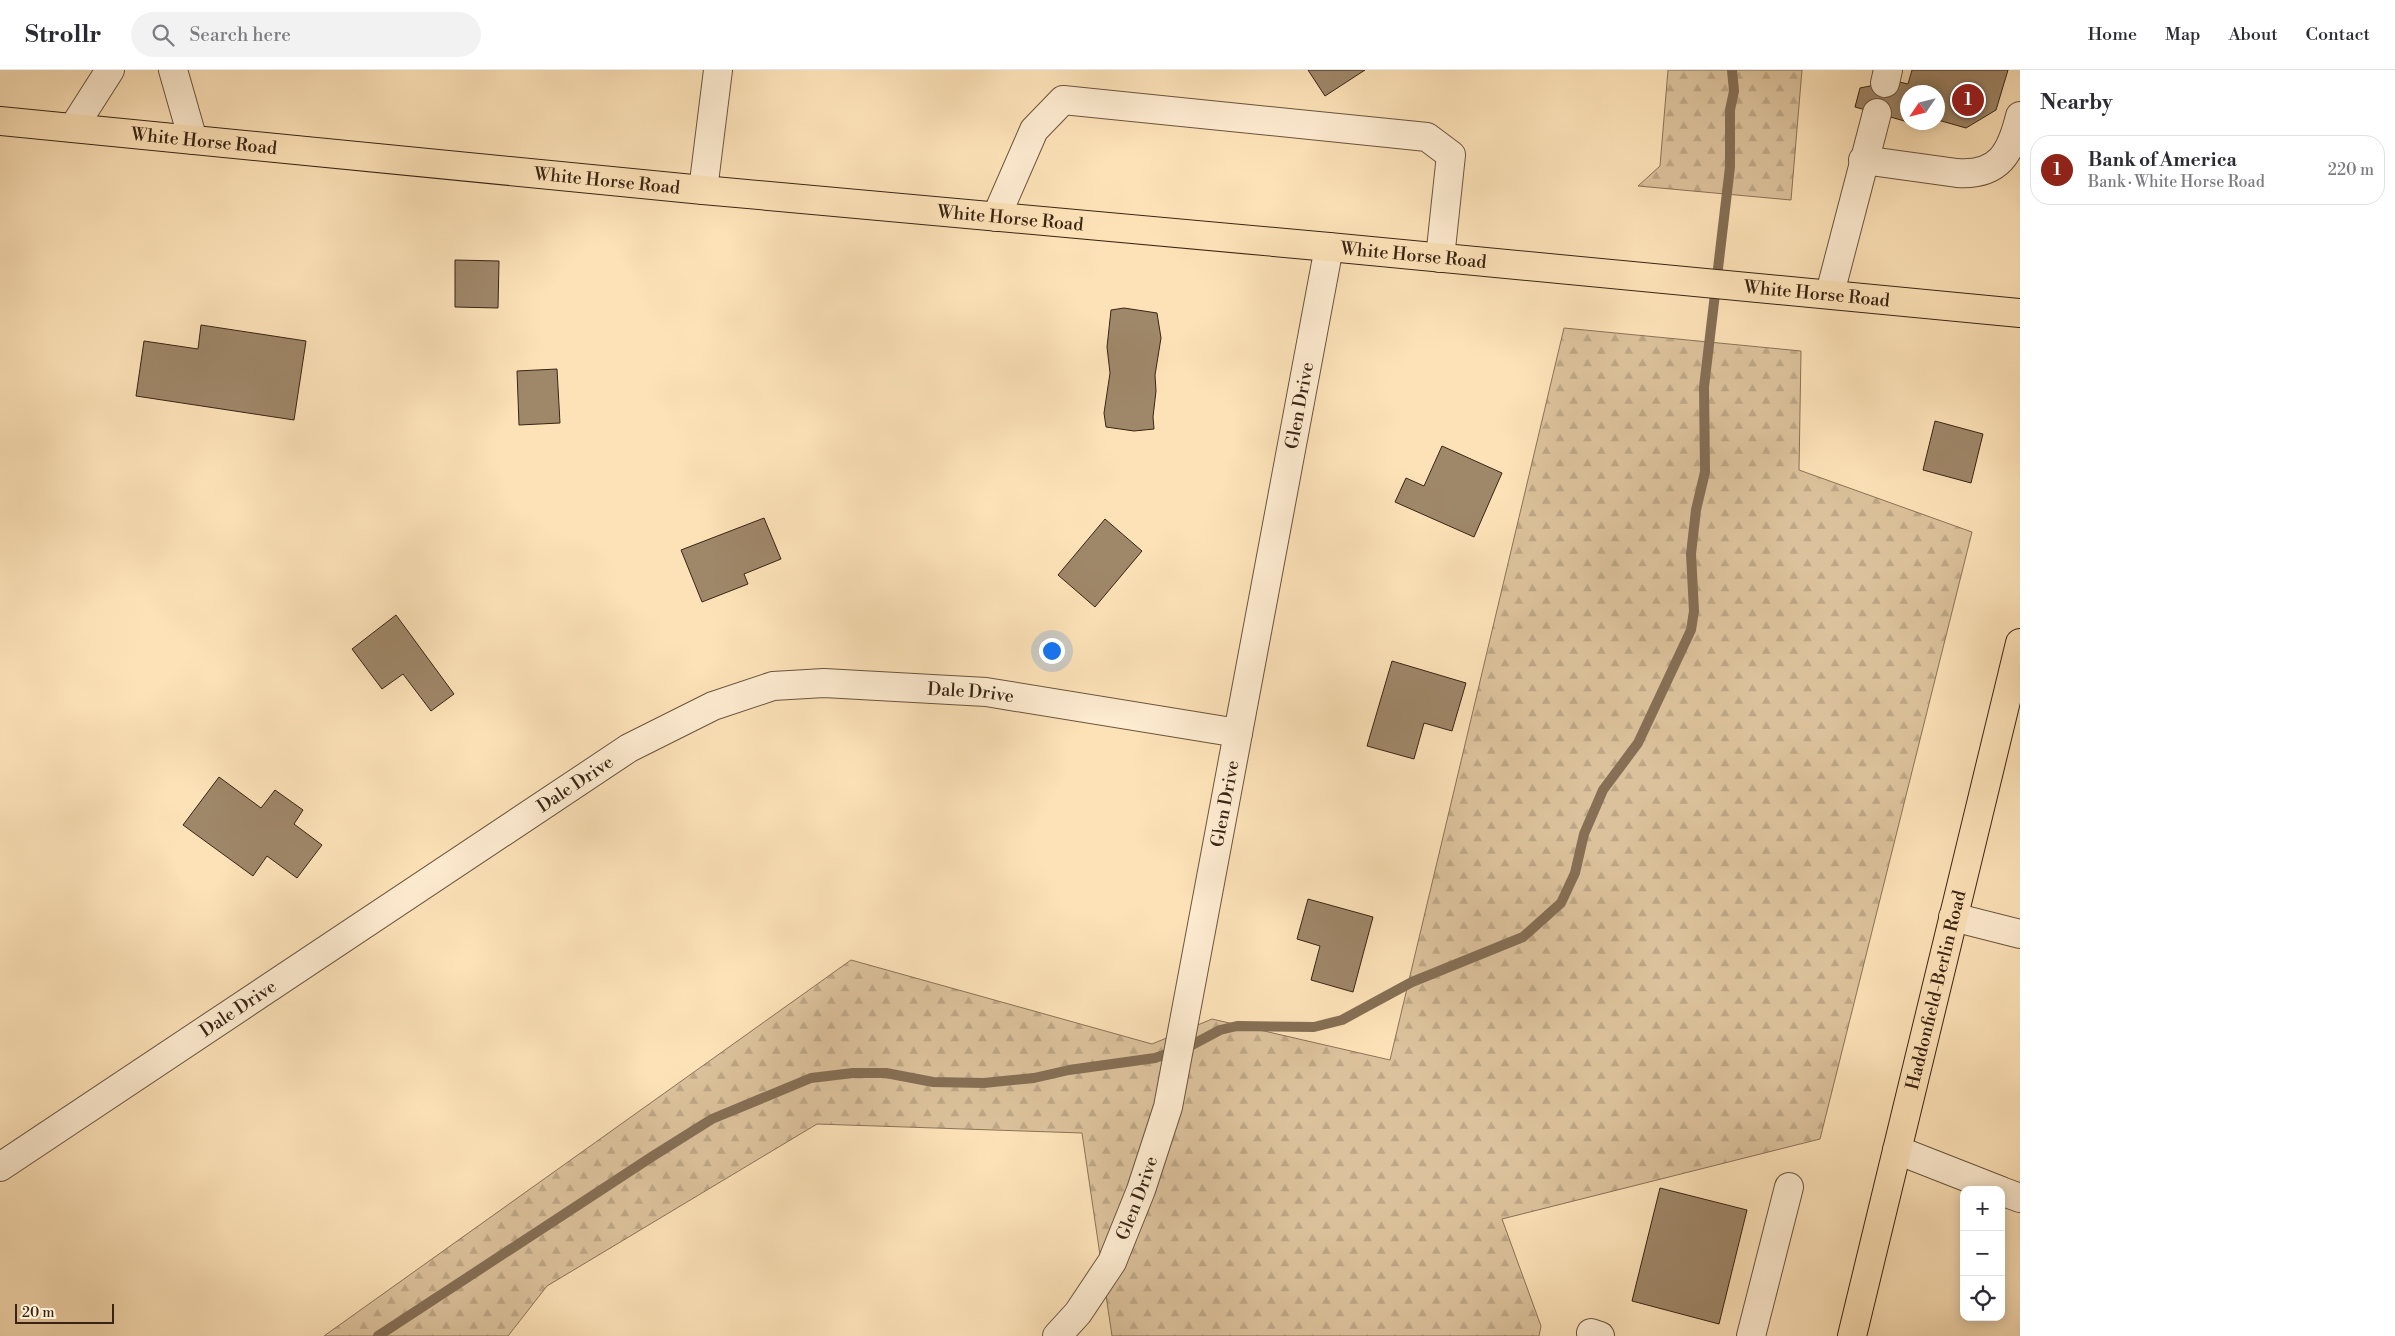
<!DOCTYPE html>
<meta charset="utf-8">
<style>
body{margin:0;font-family:"Libre Bodoni",serif;background:#f2f2f3;color:#2b2b33}
.controls{position:absolute;right:15px;bottom:15px;display:grid;overflow:hidden;border-radius:10px;box-shadow:0 2px 12px #0003}
.controls button{width:45px;height:45px;display:grid;place-items:center;padding:0;border:0;border-bottom:1px solid #e1e1e2;background:#fff;color:#2b2b33;font:25px sans-serif}
.compass{position:absolute;left:1900px;top:15px;width:45px;height:45px;border-radius:50%;background:#fff;box-shadow:0 2px 12px #0003;rotate:235deg}
.scale{position:absolute;left:15px;bottom:12px;width:99px;box-sizing:border-box;padding-left:5px;border:2px solid #392414;border-top:0;font-size:14px;line-height:18px;white-space:nowrap;color:#392414;-webkit-text-stroke:4px #feecd1;paint-order:stroke}
.you{position:absolute;left:1051px;top:580px;width:18px;height:18px;margin:-12px;border:4px solid #fff;border-radius:50%;background:#1a73e8;box-shadow:0 0 0 8px #1a73e833}
.badge{display:grid;place-items:center;width:32px;height:32px;border-radius:50%;background:#8f2418;color:#fff;font-size:16px;font-weight:700}
.pin{position:absolute;translate:-50% -50%;border:2px solid #fff;box-shadow:0 1px 5px #0006}
.list{margin:0;padding:0;list-style:none}
h2{display:flex;justify-content:space-between;align-items:center;height:65px;margin:0;padding:0 20px;font-size:21px}
h2 small{font-size:16px;font-weight:400;color:#7c7c81}
.list li{display:grid;grid-template-columns:32px 1fr auto;gap:15px;align-items:center;box-sizing:border-box;height:70px;margin:0 10px 10px;padding:0 10px;border:1px solid #e1e1e2;border-radius:20px}
.list b{display:block;font-size:19px;white-space:nowrap}
.list p{margin:0;font-size:16px;white-space:nowrap;color:#7c7c81}
.list em{font-size:16px;font-style:normal;color:#7c7c81}
.icon{flex:none;width:28px;height:28px;fill:none;stroke:currentColor;stroke-width:2;stroke-linecap:round;stroke-linejoin:round}
.map{position:relative;flex:none;width:2020px;height:1266px;overflow:hidden}
header{display:flex;align-items:center;gap:30px;box-sizing:border-box;height:70px;padding:0 25px;background:#fff;border-bottom:1px solid #e1e1e2}
header strong{font-size:24px}
nav{display:flex;gap:28px;margin-inline-start:auto;font-size:18px}
.search{width:350px;height:45px;background:#f2f2f3;display:flex;align-items:center;gap:12px;box-sizing:border-box;padding:0 18px;border-radius:28px;color:#7c7c81;font-size:19px}
main{display:flex}
aside{flex:1;background:#fff}
.map>svg:first-child{display:block}
.forest{fill:url(#forest-firs);stroke:#8a7358}
.lines{fill:none;stroke-linecap:round;stroke-linejoin:round}
.stream{stroke:#866f55;stroke-width:10}
.building{fill:#9f8769;stroke:#392414}
.minor-casing{stroke:#6a543d;stroke-width:30}
.major-casing{stroke:#392414;stroke-width:30}
.minor{stroke:#feecd1;stroke-width:28}
.major{stroke:#fde2b8;stroke-width:28}
.labels{text-anchor:middle;dominant-baseline:central;stroke-width:4;stroke-linejoin:round;paint-order:stroke}
.street-label{font-size:18px;fill:#392414;stroke:#feecd1}
</style>
<header>
<strong>Strollr</strong>
<div class="search"><svg class="icon" aria-label="search" viewBox="0 0 24 24"><circle cx="10" cy="10" r="6"/><path d="M15 15l6 6"/></svg>Search here</div>
<nav><a>Home</a><a>Map</a><a>About</a><a>Contact</a></nav>
</header>
<main>
<div class="map">
<svg width="2020" height="1266" viewBox="0 0 2020 1266">
<defs>
<pattern id="forest-firs" width="22" height="20" patternUnits="userSpaceOnUse" patternTransform="scale(1.25)"><rect width="22" height="20" fill="#dcc29c"/><path d="M5 1l3.5 6h-7zM16 11l3.5 6h-7z" fill="#bea786"/></pattern>
</defs>
<rect width="100%" height="100%" fill="#fde2b8"/>
<filter id="stains"><feTurbulence type="fractalNoise" baseFrequency=".004" numOctaves="4"/><feColorMatrix values="0 0 0 0 .2 0 0 0 0 .09 0 0 0 0 .02 0 0 0 .5 -.17"/></filter>
<radialGradient id="worn" r=".72"><stop offset=".6" stop-color="#630" stop-opacity="0"/><stop offset="1" stop-color="#630" stop-opacity=".3"/></radialGradient>
<path class="forest" d="M1668,0H1802L1791,130L1638,116L1660,96Z
M1564,258L1801,281L1799,400L1972,462L1820,1069L1502,1149L1541,1256L1539,1266H1112L1082,1063L817,1054L547,1216L508,1266H324L851,890L1152,974L1212,949L1390,990Z"/>
<g class="lines">
<path class="stream" d="M378,1266L653,1086L712,1049L811,1008L853,1003H886L933,1012L984,1013L1034,1008L1069,1000L1155,988L1190,976L1220,960L1237,956L1314,957L1342,950L1412,912L1523,867L1561,833L1575,803L1584,764L1603,720L1638,673L1691,560L1694,541L1691,484L1696,440L1705,402L1704,317L1730,97V40L1734,21L1732,0"/>
</g>
<path class="building" d="M1308,0H1365L1325,26Z
M1912,0H2008L1996,40L1966,58L1938,50V22H1908V52L1855,37L1860,18L1895,11L1908,14Z
M455,190L499,191L498,238L455,237Z
M1124,238L1157,243L1161,268L1155,305L1156,321L1153,347L1154,359L1134,361L1106,357L1104,343L1110,303L1107,277L1111,240Z
M201,255L306,271L294,350L136,326L144,271L198,279Z
M557,299L560,353L519,355L517,301Z
M1935,351L1983,364L1971,413L1923,400Z
M1442,376L1502,403L1474,467L1395,432L1406,408L1424,416Z
M764,448L781,489L744,504L748,514L702,532L681,480Z
M1105,449L1142,481L1095,537L1058,505Z
M396,545L454,624L431,641L403,604L382,619L352,579Z
M1392,591L1466,613L1452,661L1424,653L1414,689L1367,676Z
M219,707L261,738L275,720L303,740L294,754L322,775L297,808L267,786L253,806L183,755Z
M1308,829L1373,847L1353,922L1311,910L1320,876L1297,869Z
M1660,1118L1747,1140L1719,1254L1632,1231Z"/>
<g class="lines">
<g class="minor-casing">
<g id="minor">
<path d="M173,0L193,70"/>
<path d="M1885,13L1888,0"/>
<path d="M73,58L110,0"/>
<path d="M1863,90L1957,103C1999,106 2011,83 2020,46"/>
<path d="M703,120L718,0"/>
<path d="M996,147L1034,60L1063,30L1427,67L1451,85L1440,188"/>
<path d="M1830,223L1877,43"/>
<path d="M1953,847L2020,864"/>
<path d="M1897,1080L1999,1120"/>
<path id="s1" d="M0,1097L629,678L713,636L773,616L824,613L986,622L1238,663"/>
<path d="M2001,1121L2020,1128"/>
<path d="M1591,1263L1600,1266"/>
<path id="s2" d="M1057,1266L1078,1243L1112,1192L1141,1120L1168,1037L1329,177"/>
<path d="M1751,1266L1789,1117"/>
</g>
</g>
<g class="major-casing">
<g id="major">
<path id="s3" d="M0,51L703,120L1329,177L2020,243"/>
<path id="s4" d="M1852,1266L2020,573"/>
</g>
</g>
<use href="#minor" class="minor"/>
<use href="#major" class="major"/>
</g>
<g class="labels">
<g class="street-label">
<text stroke="none"><textPath href="#s3" startOffset="205">White Horse Road</textPath></text>
<text stroke="none"><textPath href="#s3" startOffset="610">White Horse Road</textPath></text>
<text stroke="none"><textPath href="#s3" startOffset="1015">White Horse Road</textPath></text>
<text stroke="none"><textPath href="#s3" startOffset="1420">White Horse Road</textPath></text>
<text stroke="none"><textPath href="#s3" startOffset="1825">White Horse Road</textPath></text>
<text stroke="none"><textPath href="#s2" startOffset="971">Glen Drive</textPath></text>
<text stroke="none"><textPath href="#s1" startOffset="1111">Dale Drive</textPath></text>
<text stroke="none"><textPath href="#s1" startOffset="691">Dale Drive</textPath></text>
<text stroke="none"><textPath href="#s2" startOffset="566">Glen Drive</textPath></text>
<text stroke="none"><textPath href="#s4" startOffset="356">Haddonfield-Berlin Road</textPath></text>
<text stroke="none"><textPath href="#s1" startOffset="286">Dale Drive</textPath></text>
<text stroke="none"><textPath href="#s2" startOffset="161">Glen Drive</textPath></text>
</g>
</g>
<rect width="100%" height="100%" filter="url(#stains)"/>
<rect width="100%" height="100%" fill="url(#worn)"/>
</svg>
<div class="controls">
<button>+</button>
<button>−</button>
<button><svg class="icon" aria-label="locate" viewBox="0 0 24 24"><circle cx="12" cy="12" r="6"/><path d="M12 2v4M12 18v4M2 12h4M18 12h4"/></svg></button>
</div>
<svg class="compass" viewBox="-18 -18 36 36"><path d="M0-13l5 13h-10z" fill="#e53935"/><path d="M0 13l5-13h-10z" fill="#7c7c81"/></svg>
<div class="scale">20 m</div>
<div class="you"></div>
<div class="pin badge" style="left:1968px;top:30px">1</div>
</div>
<aside>
<h2>Nearby<small></small></h2>
<ul class="list">
<li><span class="badge">1</span><div><b>Bank of America</b><p>Bank · White Horse Road</p></div><em>220 m</em></li>
</ul>
</aside>
</main>
